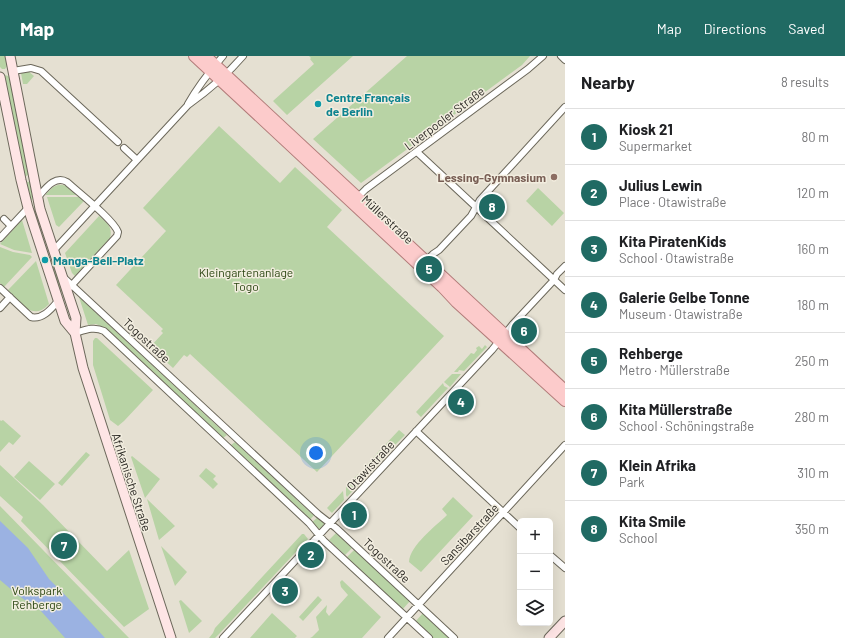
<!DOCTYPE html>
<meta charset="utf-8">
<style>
body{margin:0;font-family:Barlow,sans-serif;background:#f2f2f2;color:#202124}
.controls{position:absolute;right:12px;bottom:12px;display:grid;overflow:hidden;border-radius:6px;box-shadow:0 4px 16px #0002}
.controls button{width:36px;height:36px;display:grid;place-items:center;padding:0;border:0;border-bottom:1px solid #e0e0e0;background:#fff;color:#202124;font:20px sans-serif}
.you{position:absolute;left:316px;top:397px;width:14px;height:14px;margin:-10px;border:3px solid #fff;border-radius:50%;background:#1a73e8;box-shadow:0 0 0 6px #1a73e833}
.badge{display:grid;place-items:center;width:26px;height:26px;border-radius:50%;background:#206a63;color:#fff;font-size:13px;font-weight:700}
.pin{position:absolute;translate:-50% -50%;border:2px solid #fff;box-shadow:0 1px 4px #0006}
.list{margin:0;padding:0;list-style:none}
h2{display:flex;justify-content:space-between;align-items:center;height:52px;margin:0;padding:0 16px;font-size:17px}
h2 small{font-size:13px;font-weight:400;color:#757577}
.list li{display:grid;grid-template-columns:26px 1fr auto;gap:12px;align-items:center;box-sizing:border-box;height:56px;padding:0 16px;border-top:1px solid #e0e0e0}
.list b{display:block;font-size:15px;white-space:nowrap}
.list p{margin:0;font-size:13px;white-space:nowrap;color:#757577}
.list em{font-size:13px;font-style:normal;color:#757577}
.icon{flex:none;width:22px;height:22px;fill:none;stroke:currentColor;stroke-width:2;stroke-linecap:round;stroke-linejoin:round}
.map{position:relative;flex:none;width:565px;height:582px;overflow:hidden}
header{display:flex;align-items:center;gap:24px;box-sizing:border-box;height:56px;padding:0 20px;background:#206a63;color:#fff}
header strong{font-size:19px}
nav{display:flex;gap:22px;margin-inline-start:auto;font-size:14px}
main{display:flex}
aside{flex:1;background:#fff}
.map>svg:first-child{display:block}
.green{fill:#b8d3a5}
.water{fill:#9bb2e2}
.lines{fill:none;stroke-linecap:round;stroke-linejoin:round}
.street-casing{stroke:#6c685b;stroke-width:8}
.secondary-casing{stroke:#6c685b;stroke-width:11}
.primary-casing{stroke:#b27c7a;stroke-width:12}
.street{stroke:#fff;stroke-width:6}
.secondary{stroke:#fee5e5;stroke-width:9}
.primary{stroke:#fccbcb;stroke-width:10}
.culture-dot{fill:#0f9aa8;stroke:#f2eddf;stroke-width:1.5}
.education-dot{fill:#8d6e63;stroke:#f2eddf;stroke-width:1.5}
.labels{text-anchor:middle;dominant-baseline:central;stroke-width:3;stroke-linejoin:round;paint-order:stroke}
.culture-label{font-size:12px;font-weight:bold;fill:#0d838f;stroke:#f2eddf;text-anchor:start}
.street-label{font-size:12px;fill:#2b2924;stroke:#f2eddf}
.education-label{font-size:12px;font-weight:bold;fill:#785e54;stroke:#f2eddf;text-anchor:end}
.park-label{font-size:12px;fill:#2a4511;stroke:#f2eddf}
</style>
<header>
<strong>Map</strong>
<nav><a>Map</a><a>Directions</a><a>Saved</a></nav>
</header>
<main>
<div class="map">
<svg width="565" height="582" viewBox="0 0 565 582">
<rect width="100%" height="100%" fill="#e5e0d2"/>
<path class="green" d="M0,0H5L7,10L5,13H2L0,11Z
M309,0H353L287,59L273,45L314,8L310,3L311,2Z
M407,0H530L522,9L361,127L313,83Z
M28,15L34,20L27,28H23L21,17Z
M5,19L8,20L10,22L29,118L25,121L4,20Z
M219,70L280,127L295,111L342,154L327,171L444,280L317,416L190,298L187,301L184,299L173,312L150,291L163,277L161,275L163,273L116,229L166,175L143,152Z
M31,125L33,141L32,144H30L24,127Z
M58,129C66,128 71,133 77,139H46V138L53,131Z
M538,132L564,157L552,170L526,145Z
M47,141H79L84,145L59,171L56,169Z
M99,160C107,167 113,171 110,182L75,220L72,217L65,197Z
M22,164L32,197L14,194L0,188Z
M0,191L13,196L30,199L32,201L4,231L0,227Z
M36,205L49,248C32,266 21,247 8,234Z
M51,205H53L62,236L60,235Z
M79,241L227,379L223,382L105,272L96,268L88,269Z
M95,282H97L153,334L124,365L118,370L110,364L93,309V285Z
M485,289L487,291L464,315L459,314L458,316H454L471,297L474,298L477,294L476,292L479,290L482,293Z
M452,318H461L450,331L444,326Z
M443,327L444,330L448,332L421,361L416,356Z
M0,364L1,365L3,364L21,380L13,389L9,386L0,396Z
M399,374L405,379L394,390H386V391H383Z
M235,386L312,458H315L309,465L308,461L231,389Z
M389,393L390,395L372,414L367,409L380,394Z
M86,396L90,399L62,430L58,427Z
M132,400L160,423L145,442L131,401Z
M29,405L55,428L40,444L14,421Z
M0,409L43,449L107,515L129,494L149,553L124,571L21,465L23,461L0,440Z
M206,412L216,420L213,423L218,428L213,433L199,420Z
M358,418L363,424L347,441L346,439V431Z
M343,435L344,444L332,457L327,452Z
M453,441L473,460L421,516L409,506C410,489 436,470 447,459L442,453Z
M147,443L175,470L159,484Z
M0,450L129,582H0Z
M318,461L324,467L323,470L319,473L311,467Z
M336,477L352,492L345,499L329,484Z
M302,478H304L308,483L220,577L215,582H209L213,577L215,572Z
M161,490L187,516L175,530Z
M355,493L410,545L402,554L346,502Z
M342,524L381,561L362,582H310L312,581L319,574L316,561L327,549L326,556L329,560L348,539L341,531L340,526Z
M318,540L322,544L303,565L299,561Z
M181,544L202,565L189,577L179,545Z
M272,557L297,580L295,582H250Z
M423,557L450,582H432L415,566Z"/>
<path class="water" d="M0,465L28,492L49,523L69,543L105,582H65L41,555L19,540L0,524Z"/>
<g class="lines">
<g class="street-casing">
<path id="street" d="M561,0L565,4
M13,15L31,12L41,15L118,86
M188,48C198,30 210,15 223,0
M124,92L137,104
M417,96L565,234
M38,141C46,132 55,119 67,126C79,137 113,163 118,176L117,180L70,231
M358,141L366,133L528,13L543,0
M4,163L11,170
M0,182L28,152
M54,194L188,49C209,34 226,20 243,0
M426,205L433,198L439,194L471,160L480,144L565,51
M63,221L318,458L336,472L454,582
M0,232L31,261C43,264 52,252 59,244
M0,252L10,241
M75,277C85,274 94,270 104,275L309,467L324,485L429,582
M416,375L520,472
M550,499L565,512
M223,582L492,294L513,268L554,224L557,218L565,210
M388,582L565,389"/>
</g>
<g class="secondary-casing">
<path id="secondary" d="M10,0L40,153L76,262L75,277L83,312L171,582
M0,21L21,124L28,152L65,265L75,277
M549,582L565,565"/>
</g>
<g class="primary-casing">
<path id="primary" d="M194,0L442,231L456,246L565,345
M206,0L565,334"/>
</g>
<use href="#street" class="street"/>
<use href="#secondary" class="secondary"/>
<use href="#primary" class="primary"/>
</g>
<g class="culture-dot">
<circle cx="318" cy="48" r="4"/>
<circle cx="45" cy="204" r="4"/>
</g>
<circle class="education-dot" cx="554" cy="121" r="4"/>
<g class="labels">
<g class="culture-label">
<text x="326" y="41">Centre Français<tspan x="326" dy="14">de Berlin</tspan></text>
<text x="53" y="204">Manga-Bell-Platz</text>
</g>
<g class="street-label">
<text transform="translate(444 62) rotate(-37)">Liverpooler Straße</text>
<text transform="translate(388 163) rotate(43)">Müllerstraße</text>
<text transform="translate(147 284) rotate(43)">Togostraße</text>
<text transform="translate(370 409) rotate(-47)">Otawistraße</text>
<text transform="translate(132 426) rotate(72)">Afrikanische Straße</text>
<text transform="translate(469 478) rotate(-47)">Sansibarstraße</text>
<text transform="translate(387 504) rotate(43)">Togostraße</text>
</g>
<g class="education-label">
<text x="546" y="121">Lessing-Gymnasium</text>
</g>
<g class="park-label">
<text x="246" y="216">Kleingartenanlage<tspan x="246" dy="14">Togo</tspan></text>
<text x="37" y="534">Volkspark<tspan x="37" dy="14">Rehberge</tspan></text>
</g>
</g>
</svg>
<div class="controls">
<button>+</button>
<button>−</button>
<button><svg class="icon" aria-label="layers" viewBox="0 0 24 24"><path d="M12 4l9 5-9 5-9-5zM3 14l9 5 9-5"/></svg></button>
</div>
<div class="you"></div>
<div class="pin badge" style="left:354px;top:459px">1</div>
<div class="pin badge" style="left:311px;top:499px">2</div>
<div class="pin badge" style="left:285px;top:535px">3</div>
<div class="pin badge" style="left:461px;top:346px">4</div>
<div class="pin badge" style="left:429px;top:213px">5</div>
<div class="pin badge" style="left:524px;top:275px">6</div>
<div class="pin badge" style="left:64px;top:490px">7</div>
<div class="pin badge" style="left:492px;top:151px">8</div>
</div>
<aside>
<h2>Nearby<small>8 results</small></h2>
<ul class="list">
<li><span class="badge">1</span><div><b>Kiosk 21</b><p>Supermarket</p></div><em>80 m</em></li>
<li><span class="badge">2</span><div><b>Julius Lewin</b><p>Place · Otawistraße</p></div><em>120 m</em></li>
<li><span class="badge">3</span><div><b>Kita PiratenKids</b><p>School · Otawistraße</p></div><em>160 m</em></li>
<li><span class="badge">4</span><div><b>Galerie Gelbe Tonne</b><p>Museum · Otawistraße</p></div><em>180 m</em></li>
<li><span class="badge">5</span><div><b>Rehberge</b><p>Metro · Müllerstraße</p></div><em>250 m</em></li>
<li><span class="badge">6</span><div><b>Kita Müllerstraße</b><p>School · Schöningstraße</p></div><em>280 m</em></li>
<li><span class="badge">7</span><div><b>Klein Afrika</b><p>Park</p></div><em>310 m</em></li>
<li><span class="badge">8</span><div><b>Kita Smile</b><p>School</p></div><em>350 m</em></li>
</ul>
</aside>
</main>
